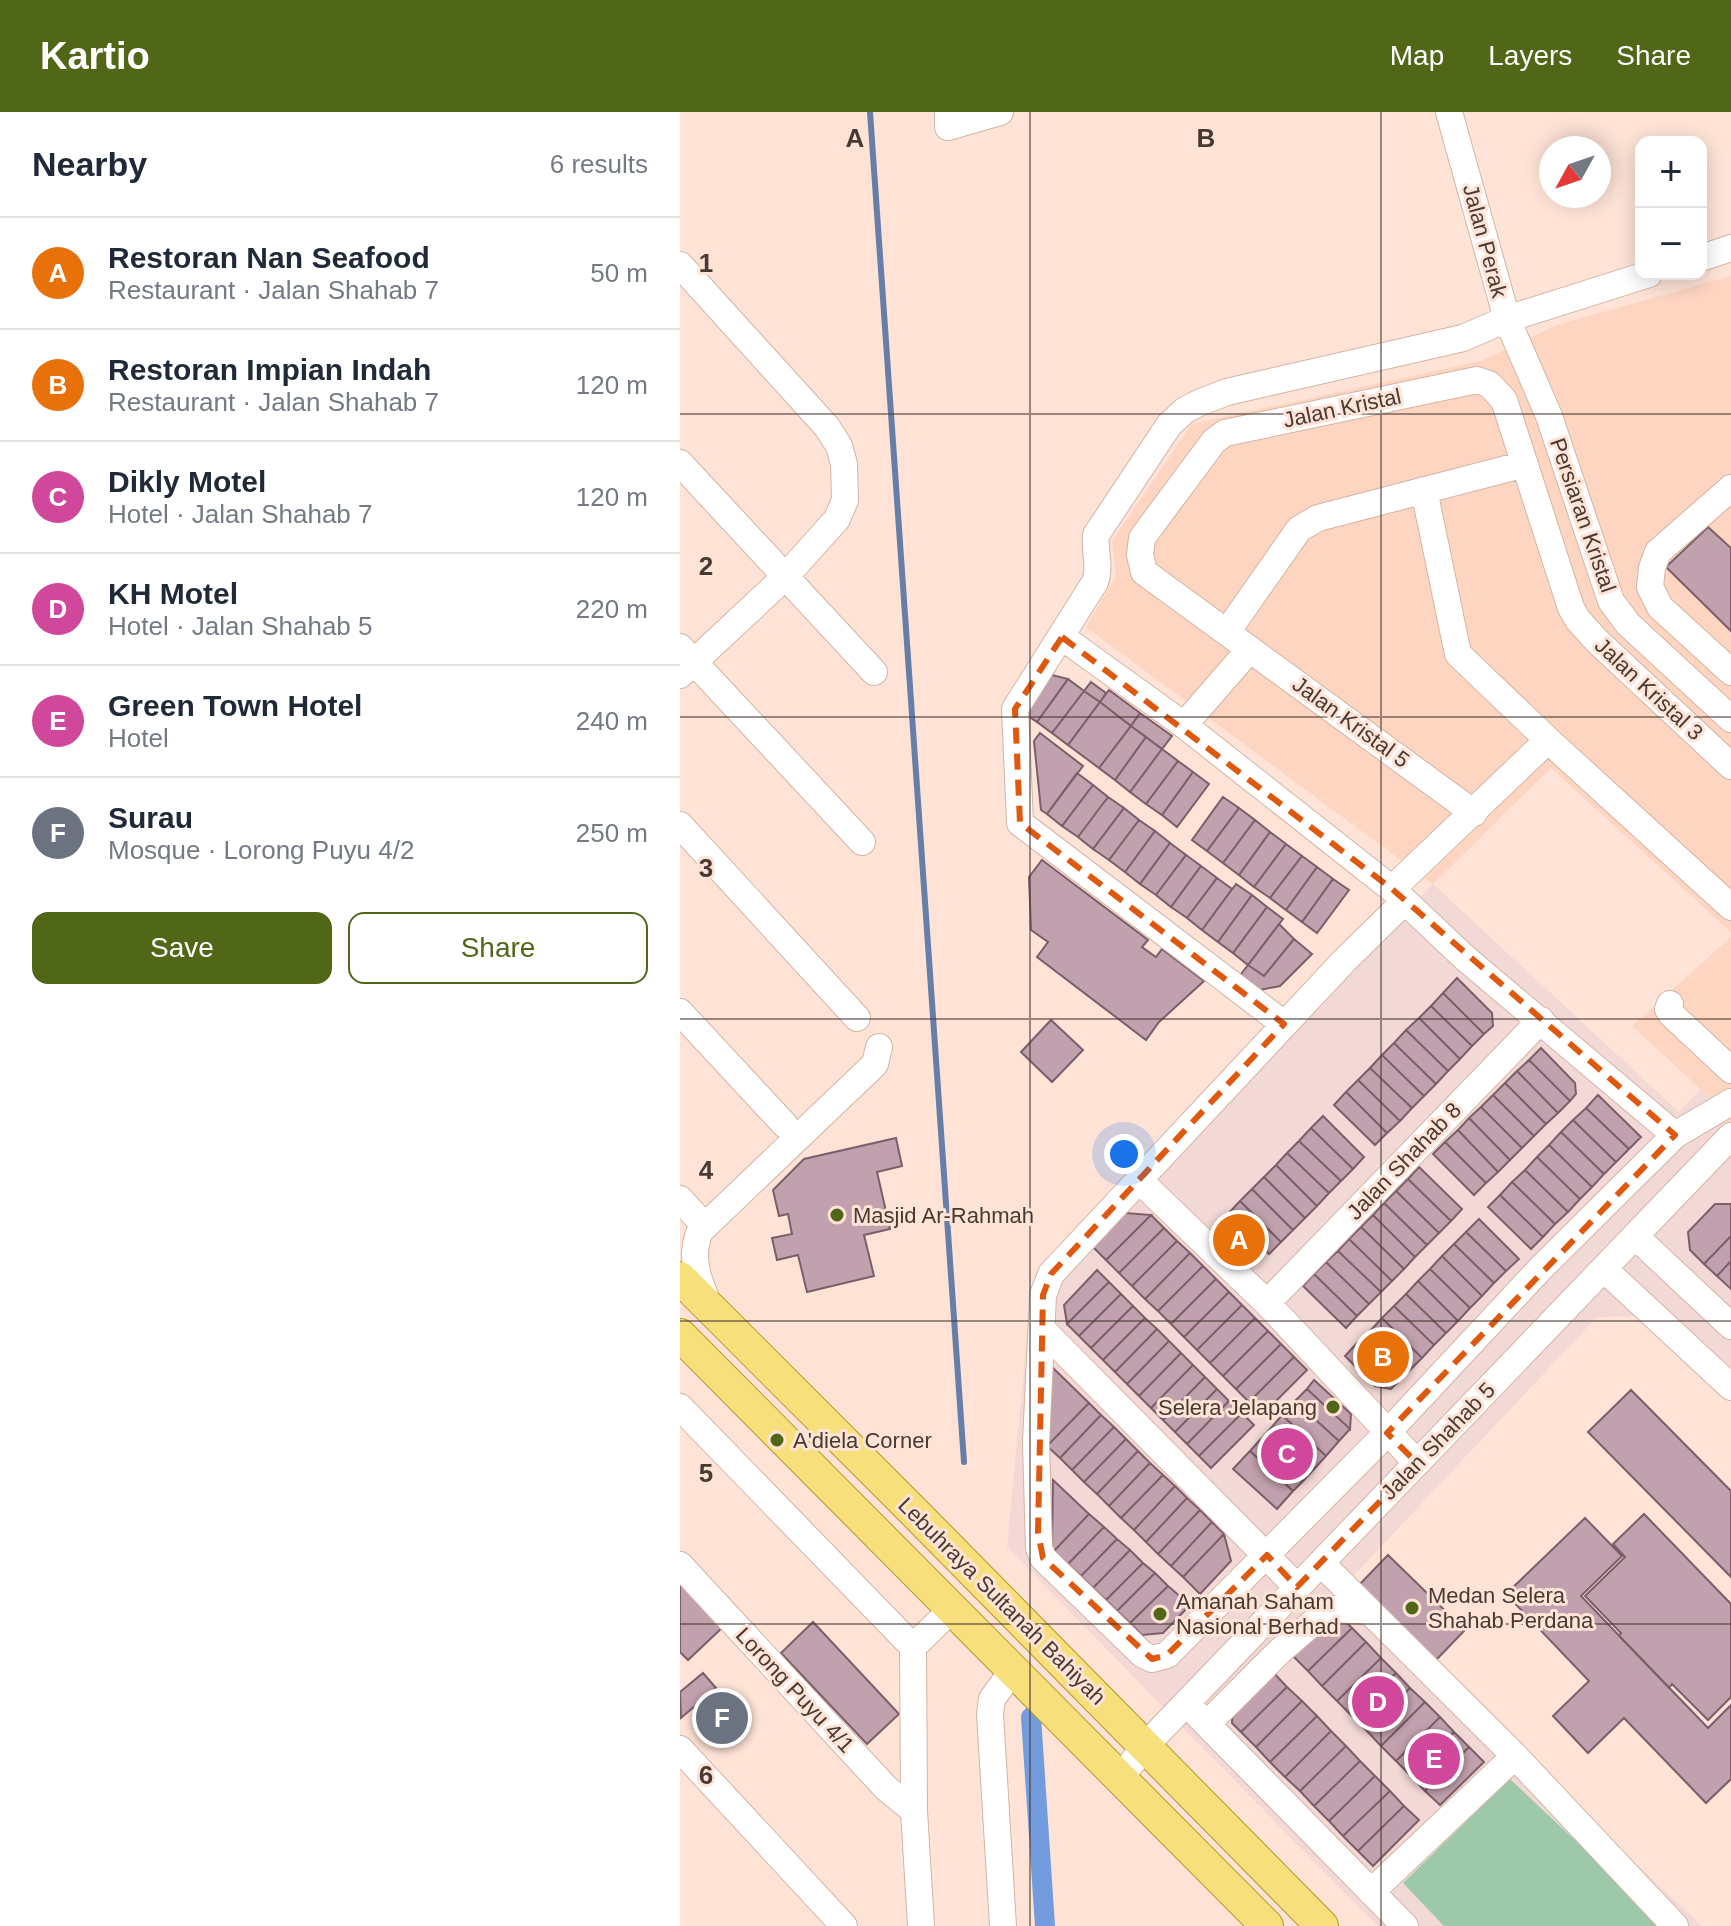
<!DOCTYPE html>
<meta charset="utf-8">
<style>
body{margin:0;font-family:Helvetica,sans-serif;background:#f2f2f3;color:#1f2937}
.controls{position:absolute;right:24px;top:24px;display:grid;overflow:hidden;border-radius:16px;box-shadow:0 4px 20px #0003}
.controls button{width:72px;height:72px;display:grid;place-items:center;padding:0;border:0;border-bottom:2px solid #e0e1e3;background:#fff;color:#1f2937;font:40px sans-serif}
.compass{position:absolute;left:859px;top:24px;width:72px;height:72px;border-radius:50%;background:#fff;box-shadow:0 4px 20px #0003;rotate:230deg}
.you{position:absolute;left:444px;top:1042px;width:28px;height:28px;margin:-20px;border:6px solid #fff;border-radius:50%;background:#1a73e8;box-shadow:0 0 0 12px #1a73e833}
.badge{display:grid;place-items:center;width:52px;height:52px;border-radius:50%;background:#506717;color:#fff;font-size:26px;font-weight:700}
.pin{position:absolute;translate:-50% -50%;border:4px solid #fff;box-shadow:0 2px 8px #0006}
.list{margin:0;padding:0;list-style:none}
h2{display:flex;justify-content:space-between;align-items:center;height:104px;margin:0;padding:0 32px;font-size:34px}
h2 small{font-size:26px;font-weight:400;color:#747a83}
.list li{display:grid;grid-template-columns:52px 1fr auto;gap:24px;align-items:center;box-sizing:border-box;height:112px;padding:0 32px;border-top:2px solid #e0e1e3}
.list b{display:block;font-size:30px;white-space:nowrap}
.list p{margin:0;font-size:26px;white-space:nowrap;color:#747a83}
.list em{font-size:26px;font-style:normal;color:#747a83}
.actions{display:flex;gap:16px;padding:24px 32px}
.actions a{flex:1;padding:18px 0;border:2px solid #506717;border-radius:16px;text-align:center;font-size:28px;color:#506717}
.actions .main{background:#506717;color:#fff}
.map{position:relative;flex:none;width:1051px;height:1814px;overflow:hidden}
header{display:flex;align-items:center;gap:48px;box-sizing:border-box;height:112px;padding:0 40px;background:#506717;color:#fff}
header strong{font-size:38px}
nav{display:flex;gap:44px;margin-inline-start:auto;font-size:28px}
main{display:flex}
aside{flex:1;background:#fff}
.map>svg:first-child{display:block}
.commercial{fill:#f3d9d5}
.built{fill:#fdd5c1}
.green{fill:#9dc8a9}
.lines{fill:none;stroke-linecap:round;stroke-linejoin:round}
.stream{stroke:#657faa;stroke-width:6}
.canal{stroke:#729cdd;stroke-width:20}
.building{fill:#c2a1ae;stroke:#7c5e6a;stroke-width:2}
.minor-casing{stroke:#d3b4a4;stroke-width:28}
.major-casing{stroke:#b6982a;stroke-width:34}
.minor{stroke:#fff;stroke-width:26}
.major{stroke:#f7e07c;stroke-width:32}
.marked{fill:none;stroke:#e0570e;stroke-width:6;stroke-dasharray:16 10;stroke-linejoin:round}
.grid{fill:none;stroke:#473a33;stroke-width:2;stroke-opacity:0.55}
.poi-dot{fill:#506717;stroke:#fee3d6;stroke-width:3}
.labels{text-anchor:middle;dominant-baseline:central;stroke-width:6;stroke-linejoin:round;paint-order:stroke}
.street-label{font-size:22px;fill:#473a33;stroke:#fee3d6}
.poi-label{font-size:22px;fill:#473a33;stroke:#fee3d6;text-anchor:start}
.grid-label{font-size:26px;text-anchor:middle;font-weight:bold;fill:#473a33;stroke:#fee3d6;stroke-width:6;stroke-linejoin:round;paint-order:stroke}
</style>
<header>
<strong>Kartio</strong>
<nav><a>Map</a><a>Layers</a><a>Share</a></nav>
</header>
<main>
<aside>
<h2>Nearby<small>6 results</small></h2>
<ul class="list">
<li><span class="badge" style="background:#e8710a">A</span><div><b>Restoran Nan Seafood</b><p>Restaurant · Jalan Shahab 7</p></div><em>50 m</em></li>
<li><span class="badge" style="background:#e8710a">B</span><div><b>Restoran Impian Indah</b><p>Restaurant · Jalan Shahab 7</p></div><em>120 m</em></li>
<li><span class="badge" style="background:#d1479c">C</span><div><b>Dikly Motel</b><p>Hotel · Jalan Shahab 7</p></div><em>120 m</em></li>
<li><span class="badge" style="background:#d1479c">D</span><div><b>KH Motel</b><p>Hotel · Jalan Shahab 5</p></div><em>220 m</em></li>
<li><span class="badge" style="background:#d1479c">E</span><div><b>Green Town Hotel</b><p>Hotel</p></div><em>240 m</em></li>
<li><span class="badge" style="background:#6b7280">F</span><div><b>Surau</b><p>Mosque · Lorong Puyu 4/2</p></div><em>250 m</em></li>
</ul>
<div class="actions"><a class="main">Save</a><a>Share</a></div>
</aside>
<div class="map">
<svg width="1051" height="1814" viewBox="0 0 1051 1814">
<rect width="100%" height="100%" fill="#fee3d6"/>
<path class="commercial" d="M753,772L999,1000L1021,977L1051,1005V1287L963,1204L917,1205L663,1475L1022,1814H697L327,1435L350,1193Z"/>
<path class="built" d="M1051,164V820L871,656L753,772L406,515L436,464L432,429L512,312L801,249L877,213Z
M1051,825V1005L952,914Z"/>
<path class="green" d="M830,1667L986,1814H764L723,1771Z"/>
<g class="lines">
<path class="stream" d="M190,0L284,1350"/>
<path class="canal" d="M351,1605L365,1814"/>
</g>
<path class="building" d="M1028,415L1051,436V519L986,455Z
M368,562L388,567L357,610L341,599Z
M388,567L404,579L372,621L357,610Z
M411,570L426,581L420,590L404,579Z
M429,578L460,601L451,614L420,590Z
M404,579L420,590L388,633L372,621Z
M420,590L451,614L419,656L388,633Z
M460,601L492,624L482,637L451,614Z
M451,614L466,625L435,668L419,656Z
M360,621L403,654L367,702L361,698L354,629Z
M466,625L482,637L450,680L435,668Z
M482,637L498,649L466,692L450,680Z
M498,649L513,660L482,703L466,692Z
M513,660L529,672L497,715L482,703Z
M397,661L413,673L382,714L367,702Z
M413,673L428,685L398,725L382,714Z
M428,685L444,696L413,737L398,725Z
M543,685L559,696L527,739L512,728Z
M444,696L459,708L429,748L413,737Z
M559,696L575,708L543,751L527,739Z
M459,708L475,719L445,760L429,748Z
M575,708L590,720L559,763L543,751Z
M475,719L490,731L460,772L445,760Z
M590,720L606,732L574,775L559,763Z
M490,731L506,743L476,783L460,772Z
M606,732L622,744L590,786L574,775Z
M506,743L521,754L491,795L476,783Z
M622,744L637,755L606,798L590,786Z
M362,748L468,828L462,835L476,845L482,837L524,869L479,910L466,928L357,845L368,830L351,818L349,765Z
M521,754L537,766L507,806L491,795Z
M637,755L653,767L622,810L606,798Z
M537,766L552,777L522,818L507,806Z
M653,767L669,778L637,821L622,810Z
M556,772L572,783L538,830L522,818Z
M572,783L587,795L553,841L538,830Z
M587,795L603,807L568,853L553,841Z
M599,812L614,827L584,864L568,853Z
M614,827L632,842L600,874L575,879L558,866L568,853L584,864Z
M777,866L812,901L813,914L804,922L763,881Z
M763,881L804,922L792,934L751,894Z
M751,894L792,934L780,947L739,906Z
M739,906L780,947L768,959L726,918Z
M371,908L403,938L372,970L341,940Z
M726,918L768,959L756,972L714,931Z
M714,931L756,972L744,984L702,943Z
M861,936L895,971L896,982L890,989L849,948Z
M702,943L744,984L732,996L690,956Z
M849,948L890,989L878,1001L837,959Z
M690,956L732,996L720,1009L678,968Z
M837,959L878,1001L866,1012L825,971Z
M678,968L720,1009L707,1021L666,980Z
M825,971L866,1012L854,1024L813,983Z
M666,980L707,1021L695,1033L654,993Z
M813,983L854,1024L842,1036L801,995Z
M918,983L961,1025L949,1037L906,996Z
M801,995L842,1036L830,1048L789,1006Z
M906,996L949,1037L936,1050L893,1008Z
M643,1004L684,1045L673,1057L631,1016Z
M789,1006L830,1048L818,1060L778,1018Z
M893,1008L936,1050L924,1062L881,1020Z
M631,1016L673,1057L661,1069L619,1029Z
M778,1018L818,1060L806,1071L765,1030Z
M881,1020L924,1062L912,1075L869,1033Z
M216,1026L222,1054L197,1060L210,1117L184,1123L194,1164L127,1180L118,1143L97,1148L92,1126L112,1122L108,1102L99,1104L93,1078L124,1047Z
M619,1029L661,1069L649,1081L607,1041Z
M765,1030L806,1071L794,1083L753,1042Z
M869,1033L912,1075L900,1087L857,1045Z
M607,1041L649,1081L637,1094L596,1053Z
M857,1045L900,1087L888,1100L845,1058Z
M596,1053L637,1094L625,1106L584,1065Z
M739,1055L782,1097L771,1109L728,1067Z
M845,1058L888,1100L875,1112L832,1070Z
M584,1065L625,1106L613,1118L572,1077Z
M728,1067L771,1109L759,1121L716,1079Z
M832,1070L875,1112L863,1125L820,1083Z
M572,1077L613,1118L601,1130L560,1089Z
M716,1079L759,1121L747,1133L704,1091Z
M820,1083L863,1125L851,1137L808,1095Z
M560,1089L601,1130L589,1142L548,1102Z
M704,1091L747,1133L735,1145L693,1103Z
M1035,1092H1051V1124L1024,1152L1010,1138L1008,1120Z
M445,1101L471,1103L426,1148L412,1134Z
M548,1102L586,1139L576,1149L565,1148L533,1117Z
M471,1103L484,1116L439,1161L426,1148Z
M693,1103L735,1145L724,1157L681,1115Z
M799,1107L839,1147L826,1159L786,1120Z
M681,1115L724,1157L712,1169L669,1127Z
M484,1116L497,1129L452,1174L439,1161Z
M786,1120L826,1159L814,1171L774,1132Z
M1051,1124V1149L1037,1164L1024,1152Z
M669,1127L712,1169L701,1180L658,1139Z
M497,1129L510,1141L465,1187L452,1174Z
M774,1132L814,1171L802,1184L762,1144Z
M658,1139L701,1180L689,1192L646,1150Z
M510,1141L523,1154L478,1199L465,1187Z
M762,1144L802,1184L790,1196L750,1157Z
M1051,1149V1177L1037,1164Z
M646,1150L689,1192L677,1204L634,1162Z
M523,1154L536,1167L491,1212L478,1199Z
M750,1157L790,1196L778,1209L738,1169Z
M417,1158L429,1170L387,1212L384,1193Z
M634,1162L677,1204L666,1216L623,1174Z
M536,1167L549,1180L504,1225L491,1212Z
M738,1169L778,1209L766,1221L726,1182Z
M429,1170L441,1182L399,1224L387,1212Z
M549,1180L562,1193L517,1238L504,1225Z
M441,1182L453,1194L411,1236L399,1224Z
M726,1182L766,1221L754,1233L714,1194Z
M562,1193L575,1206L530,1251L517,1238Z
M453,1194L465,1206L423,1248L411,1236Z
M714,1194L754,1233L742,1246L702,1206Z
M465,1206L477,1217L435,1260L423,1248Z
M575,1206L588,1219L543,1264L530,1251Z
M702,1206L742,1246L730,1258L690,1219Z
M477,1217L489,1229L447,1272L435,1260Z
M588,1219L601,1232L556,1277L543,1264Z
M690,1219L730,1258L717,1271L677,1231Z
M489,1229L501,1241L459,1284L447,1272Z
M677,1231L717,1271L711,1277L695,1274L665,1244Z
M601,1232L614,1245L569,1290L556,1277Z
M501,1241L513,1253L471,1296L459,1284Z
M614,1245L627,1258L582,1303L569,1290Z
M513,1253L525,1265L483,1308L471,1296Z
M373,1256L409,1291L367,1334L364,1265Z
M525,1265L537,1277L495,1320L483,1308Z
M634,1268L671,1302L670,1317L627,1277Z
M537,1277L549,1289L507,1332L495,1320Z
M627,1277L670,1317L659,1329L615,1289Z
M951,1278L1051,1379V1465L908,1320Z
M549,1289L562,1301L519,1344L507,1332Z
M615,1289L659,1329L646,1344L602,1303Z
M409,1291L421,1303L380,1346L367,1334Z
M562,1301L574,1313L531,1356L519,1344Z
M421,1303L434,1315L392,1358L380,1346Z
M602,1303L646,1344L635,1356L591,1316Z
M434,1315L446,1327L404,1370L392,1358Z
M591,1316L635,1356L623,1369L579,1329Z
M446,1327L458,1339L417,1382L404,1370Z
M579,1329L623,1369L613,1379L570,1339Z
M458,1339L470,1351L429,1394L417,1382Z
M570,1339L613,1379L597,1397L553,1357Z
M470,1351L483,1363L441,1406L429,1394Z
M483,1363L495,1374L454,1418L441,1406Z
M373,1368L409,1402L374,1439L372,1437Z
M495,1374L507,1386L466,1430L454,1418Z
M507,1386L520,1398L478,1442L466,1430Z
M520,1398L532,1410L491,1454L478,1442Z
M409,1402L424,1415L388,1452L374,1439Z
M964,1402L1051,1492V1585L1028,1608L992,1572L989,1576L939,1524L941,1521L905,1484L945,1445L933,1432Z
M905,1406L942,1444L901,1484L1028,1616L1051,1593V1667L1026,1691L944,1606L908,1641L873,1604L909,1569L826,1482Z
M532,1410L544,1422L503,1465L491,1454Z
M424,1415L437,1427L401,1464L388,1452Z
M544,1422L551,1449L520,1482L503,1465Z
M437,1427L450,1438L413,1476L401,1464Z
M450,1438L463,1451L426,1488L413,1476Z
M708,1443L785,1518L756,1548L679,1473Z
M463,1451L475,1461L437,1499L426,1488Z
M475,1461L488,1474L450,1511L437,1499Z
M0,1470L43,1515L8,1548L0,1540Z
M488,1474L510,1493L483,1521L462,1523L450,1511Z
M662,1506L672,1516L628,1559L610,1541L644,1507Z
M133,1510L219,1602L187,1632L101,1541Z
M672,1516L686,1530L642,1574L628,1559Z
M686,1530L701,1546L657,1589L642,1574Z
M701,1546L716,1561L672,1604L657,1589Z
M590,1557L607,1575L561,1620L552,1611L553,1594Z
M23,1561L36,1576L1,1606L0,1580Z
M716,1561L730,1576L687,1619L672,1604Z
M607,1575L622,1589L576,1635L561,1620Z
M730,1576L745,1590L701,1634L687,1619Z
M52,1581L68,1615L33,1632L16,1598Z
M622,1589L637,1604L590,1650L576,1635Z
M745,1590L760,1605L716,1649L701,1634Z
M637,1604L651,1619L605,1665L590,1650Z
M760,1605L774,1620L731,1664L716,1649Z
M651,1619L666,1634L620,1679L605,1665Z
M774,1620L789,1635L745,1679L731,1664Z
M666,1634L680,1649L634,1694L620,1679Z
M789,1635L804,1650L760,1693L745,1679Z
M680,1649L695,1664L649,1709L634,1694Z
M695,1664L710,1679L663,1724L649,1709Z
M710,1679L724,1694L678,1739L663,1724Z
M724,1694L739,1708L693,1754L678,1739Z"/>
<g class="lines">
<g class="minor-casing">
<path id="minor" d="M268,0V15L320,0
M769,0L827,207L869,304L931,489L948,512L1051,607
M1021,146L1051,136
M0,153L147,315L159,334L164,352L165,388L157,407L105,465L0,563
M0,351L194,560
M1051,376L978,440L972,456L970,475L980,495L1051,560
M744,378L778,542L868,628L1051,795
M547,520L619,417L638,406L845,352
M382,525L504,613L712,777L785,846L995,1023
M0,535L182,730
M504,613L570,537
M794,701L464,460L460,443L462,426L534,329L545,321L797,268L809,272L824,288L891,496L898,508L917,529L1051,654
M0,713L177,906
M712,777L868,628
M725,789L664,849L371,1162L363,1183L356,1331L359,1436L363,1446L462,1542L472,1547L487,1543L707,1321L861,1156L995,1023L1051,990
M990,892L988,897L991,902L1051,958
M0,900L105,1013
M604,912L340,711L335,597L415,470C421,454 414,439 416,423L489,313L505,298L521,290L547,280L783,226L827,207L969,162
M460,1069L587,1191L737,1351
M0,1087L25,1114
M955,1124L1051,1214
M924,1157L1051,1275
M587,1191L861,908
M28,1192C18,1167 9,1145 20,1119L195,952L199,935
M362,1217L617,1475
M0,1295L233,1535L234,1699L241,1814
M641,1451L835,1644L995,1814
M0,1453L206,1676L234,1699
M233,1535L272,1497
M506,1591L725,1814
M527,1612L600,1539L643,1502L654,1497L689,1499
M0,1637L164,1814
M440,1666L465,1634L1051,1024
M691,1780L835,1644
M323,1814L310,1602L312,1587L333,1558"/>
</g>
<g class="major-casing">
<path id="major" d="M0,1166L235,1401L642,1814
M0,1223L587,1814"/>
</g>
<use href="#minor" class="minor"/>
<use href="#major" class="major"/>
</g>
<path class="marked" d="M382,525L712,777L995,1023L707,1321L737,1351L617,1475L587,1443L487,1543L472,1547L363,1446L358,1420L363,1183L371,1162L604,912L340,711L335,597Z"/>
<path class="grid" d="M350,0V1814M701,0V1814M0,302H1051M0,605H1051M0,907H1051M0,1209H1051M0,1512H1051"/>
<g class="poi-dot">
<circle cx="157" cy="1103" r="8"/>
<circle cx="653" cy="1295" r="8"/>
<circle cx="97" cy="1328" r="8"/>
<circle cx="732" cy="1496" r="8"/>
<circle cx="480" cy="1502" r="8"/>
</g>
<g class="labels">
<g class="street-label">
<text transform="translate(805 129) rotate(75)">Jalan Perak</text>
<text transform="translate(662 296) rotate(-12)">Jalan Kristal</text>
<text transform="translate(903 403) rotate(71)">Persiaran Kristal</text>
<text transform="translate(969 577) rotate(43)">Jalan Kristal 3</text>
<text transform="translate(671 610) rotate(36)">Jalan Kristal 5</text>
<text transform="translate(724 1049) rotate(-46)">Jalan Shahab 8</text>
<text transform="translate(758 1329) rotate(-46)">Jalan Shahab 5</text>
<text transform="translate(322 1489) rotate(45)">Lebuhraya Sultanah Bahiyah</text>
<text transform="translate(115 1578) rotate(47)">Lorong Puyu 4/1</text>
</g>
<g class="poi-label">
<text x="173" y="1103">Masjid Ar-Rahmah</text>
<text x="637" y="1295" text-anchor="end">Selera Jelapang</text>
<text x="113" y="1328">A'diela Corner</text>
<text x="748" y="1483">Medan Selera<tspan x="748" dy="25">Shahab Perdana</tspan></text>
<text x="496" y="1489">Amanah Saham<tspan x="496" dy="25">Nasional Berhad</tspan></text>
</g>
</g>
<g class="grid-label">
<text x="175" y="35">A</text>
<text x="526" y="35">B</text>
<text x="26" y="160">1</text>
<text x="26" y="463">2</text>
<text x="26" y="765">3</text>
<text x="26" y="1067">4</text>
<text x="26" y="1370">5</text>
<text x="26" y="1672">6</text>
</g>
</svg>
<div class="controls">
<button>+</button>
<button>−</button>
</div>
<svg class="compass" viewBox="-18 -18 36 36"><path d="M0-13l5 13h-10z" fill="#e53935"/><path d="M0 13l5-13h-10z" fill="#747a83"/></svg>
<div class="you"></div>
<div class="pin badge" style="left:559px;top:1128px;background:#e8710a">A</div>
<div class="pin badge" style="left:703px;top:1245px;background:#e8710a">B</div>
<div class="pin badge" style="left:607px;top:1342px;background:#d1479c">C</div>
<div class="pin badge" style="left:698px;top:1590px;background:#d1479c">D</div>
<div class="pin badge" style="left:754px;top:1647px;background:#d1479c">E</div>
<div class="pin badge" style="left:42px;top:1606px;background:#6b7280">F</div>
</div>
</main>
